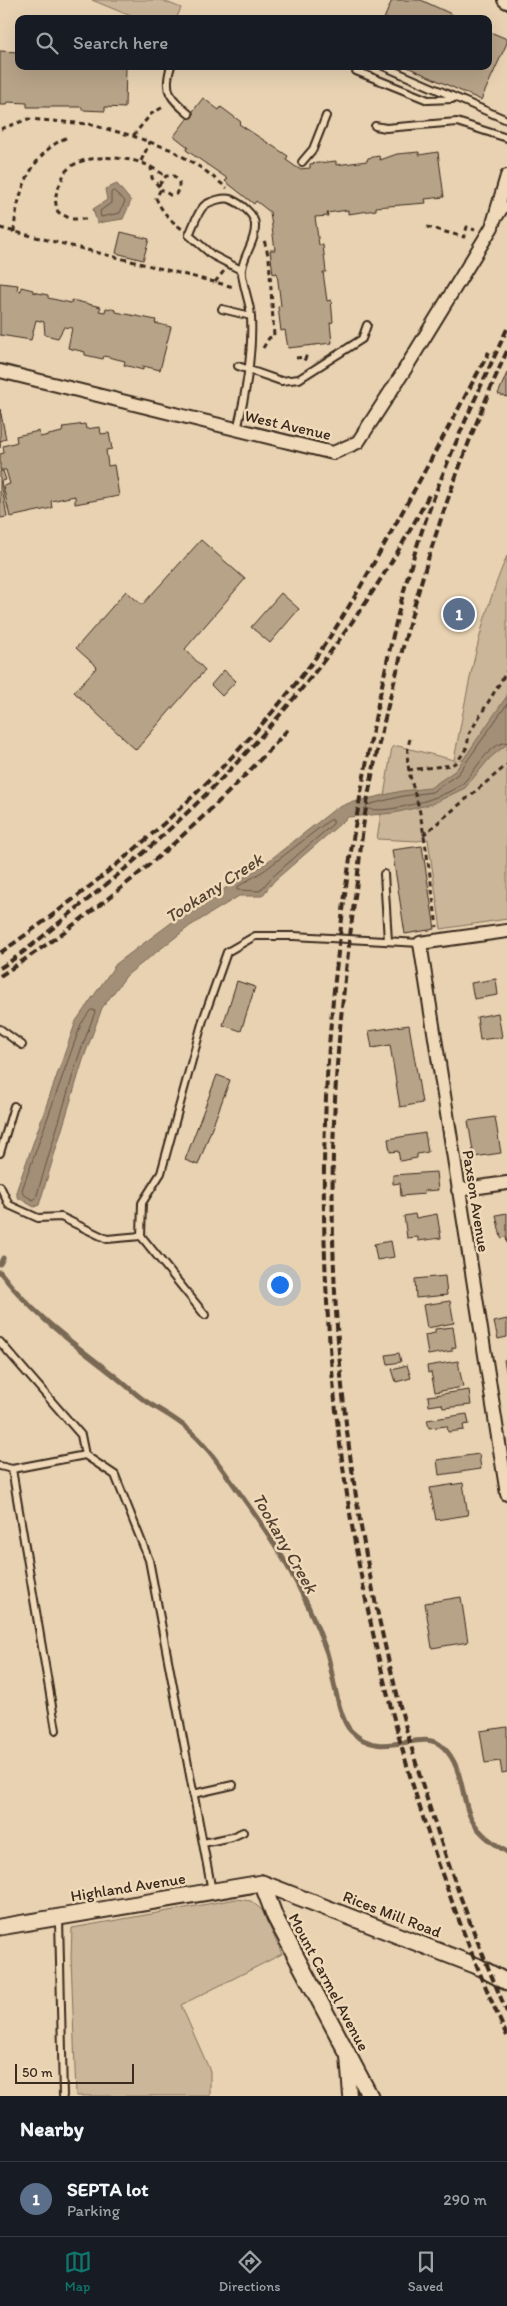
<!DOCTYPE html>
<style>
body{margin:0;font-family:Itim,sans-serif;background:#242831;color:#f1f3f6}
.scale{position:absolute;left:15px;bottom:12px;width:119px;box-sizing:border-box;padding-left:5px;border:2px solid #3b2a1e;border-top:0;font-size:14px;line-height:18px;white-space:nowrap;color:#3b2a1e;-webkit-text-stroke:4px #efd9b8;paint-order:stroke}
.you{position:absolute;left:279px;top:1284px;width:18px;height:18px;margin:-12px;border:4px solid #fff;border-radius:50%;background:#1a73e8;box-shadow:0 0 0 8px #1a73e833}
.badge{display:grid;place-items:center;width:32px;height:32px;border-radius:50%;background:#0f766e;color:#fff;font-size:16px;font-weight:700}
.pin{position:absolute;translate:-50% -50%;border:2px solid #fff;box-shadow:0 1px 5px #0006}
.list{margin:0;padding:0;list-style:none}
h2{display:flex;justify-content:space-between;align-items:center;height:65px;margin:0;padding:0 20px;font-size:21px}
h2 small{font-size:16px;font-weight:400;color:#9ea1a6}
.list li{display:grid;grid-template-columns:32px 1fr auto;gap:15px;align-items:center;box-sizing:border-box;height:75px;padding:0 20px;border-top:1px solid #363941}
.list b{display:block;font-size:19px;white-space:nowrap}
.list p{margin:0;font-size:16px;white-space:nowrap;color:#9ea1a6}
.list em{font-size:16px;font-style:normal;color:#9ea1a6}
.icon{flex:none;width:28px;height:28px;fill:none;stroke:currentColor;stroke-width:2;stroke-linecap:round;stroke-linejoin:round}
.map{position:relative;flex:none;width:507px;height:2096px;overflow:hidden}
.search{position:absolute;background:#171b24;box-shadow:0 5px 20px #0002;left:15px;right:15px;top:15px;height:55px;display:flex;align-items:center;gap:12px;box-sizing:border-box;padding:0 18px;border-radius:10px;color:#9ea1a6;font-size:19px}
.sheet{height:140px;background:#171b24}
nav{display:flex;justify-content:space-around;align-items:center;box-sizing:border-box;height:70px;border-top:1px solid #363941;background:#171b24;font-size:14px;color:#9ea1a6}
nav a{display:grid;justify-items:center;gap:2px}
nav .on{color:#0f766e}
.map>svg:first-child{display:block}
.green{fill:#cbb699;stroke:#83705c}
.water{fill:#a38f77;stroke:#796753}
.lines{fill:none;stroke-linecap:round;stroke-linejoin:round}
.shore{stroke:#655242;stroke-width:1}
.stream{stroke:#796753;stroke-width:5}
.building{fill:#b7a388;stroke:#3b2a1e}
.service-casing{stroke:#3b2a1e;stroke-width:10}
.minor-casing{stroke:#3b2a1e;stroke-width:16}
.tertiary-casing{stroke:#3b2a1e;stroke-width:19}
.path{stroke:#3b2a1e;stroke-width:3;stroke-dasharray:5 4;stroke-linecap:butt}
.service{stroke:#efd9b8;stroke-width:6}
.minor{stroke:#efd9b8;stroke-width:12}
.tertiary{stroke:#efd9b8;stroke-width:15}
.rail{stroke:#3b2a1e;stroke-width:4;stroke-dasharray:8 4;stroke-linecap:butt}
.labels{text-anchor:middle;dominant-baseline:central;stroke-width:5;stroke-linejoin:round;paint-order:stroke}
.street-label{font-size:16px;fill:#3b2a1e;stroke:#efd9b8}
.water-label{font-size:18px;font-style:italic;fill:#554334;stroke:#efd9b8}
</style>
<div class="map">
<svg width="507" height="2096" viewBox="0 0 507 2096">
<rect width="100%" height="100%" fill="#e8d2b2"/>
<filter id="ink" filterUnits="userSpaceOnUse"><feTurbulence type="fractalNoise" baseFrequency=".02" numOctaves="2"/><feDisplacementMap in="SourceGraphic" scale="10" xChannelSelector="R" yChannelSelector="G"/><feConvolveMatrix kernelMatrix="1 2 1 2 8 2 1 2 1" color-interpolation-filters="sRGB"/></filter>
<g filter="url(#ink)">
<path class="green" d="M92,0H161L181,8L176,19H138Z
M507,556V919L441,929L428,839L418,841L377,839L392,747L398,746L454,760C467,692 479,620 507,556Z
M236,1899L251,1901L262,1910L282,1954L181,2005L210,2071V2096H76L71,1957L72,1928Z"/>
<path class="water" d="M117,184L131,201L123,219L97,223L93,209L107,200L105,189Z
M507,696V744L490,758L465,788L432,804L394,813L348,817L274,881L262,896H239L190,926L127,975L102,1008L83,1060L39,1205L34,1207L17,1197V1189L76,1021L116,964L183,914L262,866L335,809L349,803L402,791L430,788L456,770Z"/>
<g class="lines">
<path class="shore" d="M114,191L125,201L120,213L101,217L100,211L111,203V193Z
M507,704L458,774L432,792L403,796L367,805L366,808C383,816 447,797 462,784C476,772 486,745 507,742
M330,820H333V824L271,878L260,891L237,890V887L265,870Z
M91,1010H94L95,1012L78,1058L36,1198L33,1200L23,1194L22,1190L81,1024Z"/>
<path class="stream" d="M0,1264L3,1258
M0,1272C32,1314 74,1344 116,1377C125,1384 134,1393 144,1400C159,1410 176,1418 189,1430C206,1445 218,1463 231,1481C249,1506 268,1532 284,1560C301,1589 316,1621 327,1653C333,1673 338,1718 351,1731C382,1763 422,1726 443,1747C461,1764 461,1789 468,1811C474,1830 491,1842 507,1852"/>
</g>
<path class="building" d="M392,0H421L462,19H384Z
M488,31L507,39V43L481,100L405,66H488Z
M0,51L19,52V66H126L125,108L105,107V111L82,110V107H27V103L7,102L6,105H0Z
M203,98L219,110L221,107L241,122L239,124L288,156L286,160L299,169L310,168V164L336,161V165L367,161L368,158L379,156L380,160L397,154L419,152V155L438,152L444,197L425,199L426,203L376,207V210L348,214V210L327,213L328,216L315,217L319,245H323L326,272H323L327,301L331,300L333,322L330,323L332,343L288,348L285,330L281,331L278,307L281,306L277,273L273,274L270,250H275L270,212L256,201L254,204L225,181L228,179L186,150L188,147L174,136Z
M121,232L149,239L143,260L116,253Z
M0,283L18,285L17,290L21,291V287L33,290V292L48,295V298L71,303L72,300L101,307L99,311L105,312L106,308L116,310V312L156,320L155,323L171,327L160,370L143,366V370L124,365L125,361L104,356L103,359L85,355V352L68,348L72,328L64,327L58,338L45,335L44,322L36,320L31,340L0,335Z
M507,373V397L498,394Z
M0,409L6,439L0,441V448Z
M85,424L86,429L100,427L101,434L109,433L112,449L106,450L108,466L114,465L119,496L75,504V496L51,501L52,508L10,517L3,486L10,484L6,470H0V454L4,453L3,446L17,442L16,436L39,431L40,437L62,432L63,427Z
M0,471H3L6,480L1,481L7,517L0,518Z
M201,540L245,579L185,649L205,670L136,750L74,692L97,667L76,648L126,591L142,605Z
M281,593L299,609L270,643L251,627Z
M224,670L236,681L222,696L211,685Z
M422,846L435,929L405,934L392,850Z
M496,979L498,995L474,999L471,983Z
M237,981L255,987L241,1031L223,1025Z
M498,1013L502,1037L480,1040L477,1017Z
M409,1025L422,1103L400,1107L390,1045L372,1048L369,1031Z
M217,1075L230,1080L198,1165L185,1160Z
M495,1117L501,1153L474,1157L468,1121Z
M425,1133L428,1152L417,1154V1158L400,1161L398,1151L390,1152L388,1139Z
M436,1172L438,1190L424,1191V1194L401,1196L400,1183L393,1184V1175Z
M507,1213V1243L506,1237L501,1238L496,1215Z
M415,1214L416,1218L437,1214L441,1238L418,1241V1237L407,1238L404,1216Z
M391,1241L394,1257L377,1260L374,1244Z
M445,1276L447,1295L416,1298L415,1279Z
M450,1301L454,1323L427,1328L423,1305Z
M507,1319V1337L498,1339L494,1322Z
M453,1327L456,1347L452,1348V1351L428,1355L425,1335L435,1333V1329Z
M399,1353L401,1362L388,1364L386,1355Z
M507,1359V1376L504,1360Z
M458,1361L463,1387L435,1392L431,1372L428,1373L427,1366Z
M407,1365L411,1378L396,1382L392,1369Z
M469,1390L471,1405L443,1408L442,1404L429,1406L428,1396Z
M467,1414L469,1424L463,1425L464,1430L448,1432L447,1426L429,1428L427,1420Z
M479,1454L481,1469L439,1475L437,1460Z
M463,1483L468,1515L436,1520L430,1488Z
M461,1597L468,1642L432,1648L425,1603Z
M507,1727V1772L502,1773L500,1761L485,1763L480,1731Z"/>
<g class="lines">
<g class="service-casing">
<path id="service" d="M171,66C163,91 170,98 189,114
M383,66L507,120
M356,71L428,100L452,99
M375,126L386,128L457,122L507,138
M302,162L313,149L326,116
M499,218L507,205
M222,309L251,316
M238,366L281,381L299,379L362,339L367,325
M237,430C246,393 253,355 251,317C251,305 240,278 242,269C244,254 256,241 255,225C255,214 240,203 230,199C224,197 211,201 205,205C198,210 193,227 189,235L212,255L241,270
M384,874L388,941
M0,1029L22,1045
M0,1153L14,1106
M0,1186L9,1205L38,1218L61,1217L107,1239L141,1236
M205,1315L141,1236L142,1203L161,1173L203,1020L227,952L255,936H294L420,943
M0,1342L81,1435L85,1455
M0,1466L12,1469
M56,1730L12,1469L85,1455L115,1475L149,1560L212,1891
M193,1794L233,1785
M203,1843L232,1837L243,1832
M59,1918L63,2096"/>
</g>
<g class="minor-casing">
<path id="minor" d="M504,0L507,2
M0,371L333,453L358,442L402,374L492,227L507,176
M507,931L420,943L507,1494
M458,1190L507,1183
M347,2056L350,2096"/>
</g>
<g class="tertiary-casing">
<path id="tertiary" d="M262,1883L477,1966L507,1982
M262,1883L275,1917L370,2096
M0,1927L262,1883"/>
</g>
<path class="path" d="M1,129L28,119L88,124L133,136L172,150L203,169L227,188
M133,136L151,114L165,106
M141,161L150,142
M151,167L166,176
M159,185L166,176H174L179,182V188L176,194L170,195L161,189
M86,219H71L58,212C54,200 55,195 60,184C63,179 63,173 67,170C83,152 132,156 151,167L152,178L161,189L156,198C162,212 170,220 182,229
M427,227L464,237L467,227L475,230
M0,228L234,287
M14,232C16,195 31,152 68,137
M215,282L224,271
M263,348L269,338L274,336L269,258L264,240
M296,358L306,357L302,364
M410,739C402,764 415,788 420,813C427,851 432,889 437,927
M408,770L452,765L458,761L467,747L469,734L507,671
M423,835L507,765"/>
<use href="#service" class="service"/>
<use href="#minor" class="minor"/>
<use href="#tertiary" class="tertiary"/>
<path class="rail" d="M507,329C474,401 440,473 416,549C400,600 389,652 378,704C366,765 354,825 346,887C337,957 329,1027 326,1098C311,1419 375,1743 507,2036
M507,351C461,453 425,558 398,667C384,720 371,773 363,827C360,852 358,878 354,903C346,969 338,1034 335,1100C319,1412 382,1727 507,2012
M0,953C112,875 220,782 304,673C337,631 363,582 389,536C423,475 456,413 489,352
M0,968C28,951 60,921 86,901C226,789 347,654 429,495
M0,976C106,907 206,822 290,727"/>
</g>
</g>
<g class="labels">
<g class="street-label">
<text transform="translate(288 425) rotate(13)">West Avenue</text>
<text transform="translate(476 1201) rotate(81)">Paxson Avenue</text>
<text transform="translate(128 1887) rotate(-9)">Highland Avenue</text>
<text transform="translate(392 1914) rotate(21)">Rices Mill Road</text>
<text transform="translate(329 1982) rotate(62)">Mount Carmel Avenue</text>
</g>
<g class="water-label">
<text transform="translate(214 888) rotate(-33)">Tookany Creek</text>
<text transform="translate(285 1543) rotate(60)">Tookany Creek</text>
</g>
</g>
</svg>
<div class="scale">50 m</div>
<div class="you"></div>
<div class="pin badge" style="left:459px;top:614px;background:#5c6f8a">1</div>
<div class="search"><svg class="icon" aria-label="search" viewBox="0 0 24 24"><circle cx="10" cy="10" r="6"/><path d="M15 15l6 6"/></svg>Search here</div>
</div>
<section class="sheet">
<h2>Nearby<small></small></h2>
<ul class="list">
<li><span class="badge" style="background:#5c6f8a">1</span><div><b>SEPTA lot</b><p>Parking</p></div><em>290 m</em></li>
</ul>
</section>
<nav>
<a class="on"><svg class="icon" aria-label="map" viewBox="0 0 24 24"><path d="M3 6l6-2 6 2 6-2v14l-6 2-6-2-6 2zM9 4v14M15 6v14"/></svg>Map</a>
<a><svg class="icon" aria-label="directions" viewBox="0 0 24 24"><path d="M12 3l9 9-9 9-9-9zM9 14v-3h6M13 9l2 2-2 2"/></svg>Directions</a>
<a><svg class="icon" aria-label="saved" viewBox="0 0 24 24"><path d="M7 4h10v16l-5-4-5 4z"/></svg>Saved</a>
</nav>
